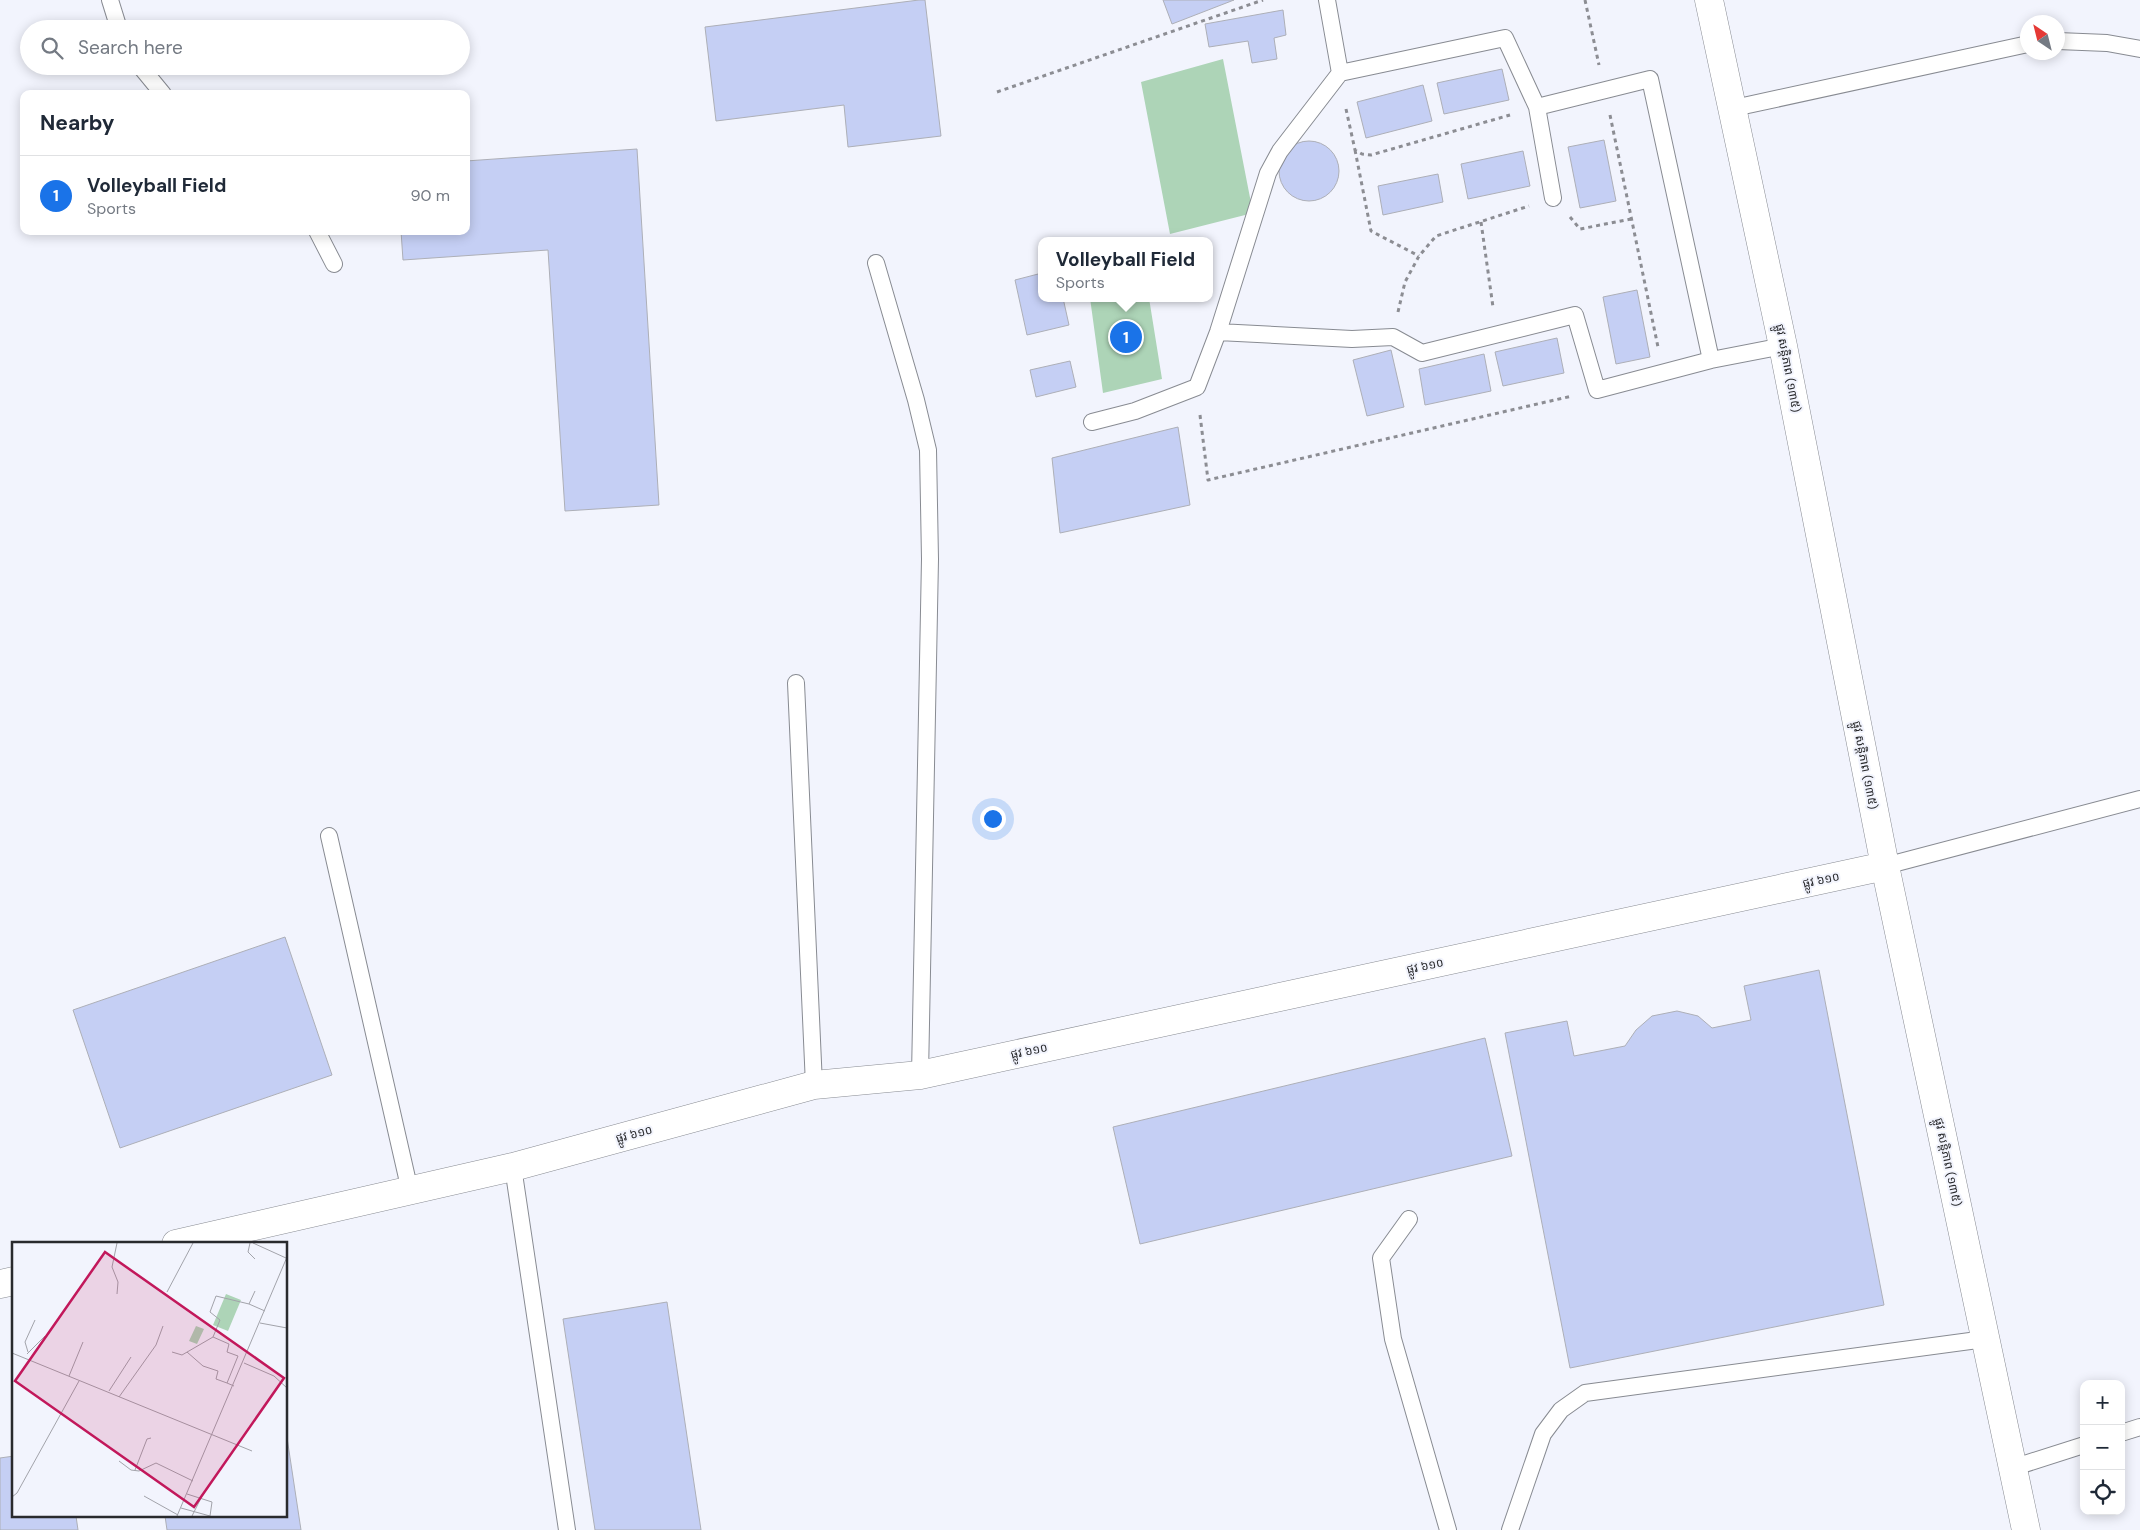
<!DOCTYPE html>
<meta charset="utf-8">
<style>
body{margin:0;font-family:"DM Sans","Noto Sans Khmer",sans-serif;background:#f2f2f3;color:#1f2937}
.controls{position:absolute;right:15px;bottom:15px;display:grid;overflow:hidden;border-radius:10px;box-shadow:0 2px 12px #0003}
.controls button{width:45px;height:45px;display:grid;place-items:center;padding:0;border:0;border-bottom:1px solid #e0e1e3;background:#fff;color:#1f2937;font:25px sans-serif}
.compass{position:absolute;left:2020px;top:15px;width:45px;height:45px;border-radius:50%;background:#fff;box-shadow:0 2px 12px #0003;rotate:325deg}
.you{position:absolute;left:992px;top:818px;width:18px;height:18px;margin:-12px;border:4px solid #fff;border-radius:50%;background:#1a73e8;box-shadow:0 0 0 8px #1a73e833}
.badge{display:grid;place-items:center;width:32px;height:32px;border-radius:50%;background:#1a73e8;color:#fff;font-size:16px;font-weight:700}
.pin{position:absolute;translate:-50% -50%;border:2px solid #fff;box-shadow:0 1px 5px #0006}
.popup{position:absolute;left:1038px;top:237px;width:175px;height:65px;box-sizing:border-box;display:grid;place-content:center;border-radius:10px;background:#fff;filter:drop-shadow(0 1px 4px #0005);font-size:16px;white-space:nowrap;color:#747a83}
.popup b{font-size:19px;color:#1f2937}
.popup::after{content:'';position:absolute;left:50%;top:100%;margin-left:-10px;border:10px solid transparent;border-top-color:#fff}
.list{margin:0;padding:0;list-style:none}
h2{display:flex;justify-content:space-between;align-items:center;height:65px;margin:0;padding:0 20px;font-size:21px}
h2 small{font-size:16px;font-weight:400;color:#747a83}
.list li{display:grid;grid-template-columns:32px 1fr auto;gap:15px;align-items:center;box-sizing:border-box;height:80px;padding:0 20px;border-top:1px solid #e0e1e3}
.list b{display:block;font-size:19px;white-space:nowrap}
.list p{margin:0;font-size:16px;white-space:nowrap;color:#747a83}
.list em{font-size:16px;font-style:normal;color:#747a83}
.icon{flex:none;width:28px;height:28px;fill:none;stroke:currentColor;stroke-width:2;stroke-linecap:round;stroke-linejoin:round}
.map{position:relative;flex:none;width:2140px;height:1530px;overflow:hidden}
.search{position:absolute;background:#fff;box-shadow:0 2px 12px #0003;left:20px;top:20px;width:450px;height:55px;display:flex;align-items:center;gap:12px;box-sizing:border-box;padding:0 18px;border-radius:28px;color:#747a83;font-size:19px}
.panel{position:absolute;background:#fff;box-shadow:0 2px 12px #0003;left:20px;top:90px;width:450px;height:145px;border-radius:10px}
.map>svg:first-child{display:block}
.green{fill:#add4b7}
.building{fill:#c5cff4;stroke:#adafb7}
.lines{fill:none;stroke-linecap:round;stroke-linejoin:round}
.service-casing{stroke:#888b92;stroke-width:18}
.minor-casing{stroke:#888b92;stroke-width:29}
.path{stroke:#8c8d93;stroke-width:3;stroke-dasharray:4 4;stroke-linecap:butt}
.service{stroke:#fff;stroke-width:16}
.minor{stroke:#fff;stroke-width:28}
.labels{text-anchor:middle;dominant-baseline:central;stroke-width:4;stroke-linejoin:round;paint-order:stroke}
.street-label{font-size:12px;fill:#292a2d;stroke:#f2f4fd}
.inset-road{fill:none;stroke:#a2a3aa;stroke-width:1}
.view{fill:#c2185b;fill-opacity:0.15;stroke:#c2185b;stroke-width:2.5}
.inset-edge{fill:none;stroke:#292a2d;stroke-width:2.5}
</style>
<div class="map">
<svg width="2140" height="1530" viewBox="0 0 2140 1530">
<rect width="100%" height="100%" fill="#f2f4fd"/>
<path class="green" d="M1223,59L1253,213L1170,234L1141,82Z
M1090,298H1149L1162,379L1103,393Z"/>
<path class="building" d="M919,0H925L941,136L848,147L844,105L716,121L705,27Z
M1163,0H1234L1172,24Z
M1283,10L1286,35L1274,38L1277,59L1252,63L1248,41L1209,47L1205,24Z
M1502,69L1509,100L1444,114L1437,83Z
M1423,85L1432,121L1366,138L1357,102Z
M1604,140L1616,201L1580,208L1568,147Z
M1279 171a30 30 0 1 1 60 0a30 30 0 1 1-60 0Z
M637,149L659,505L565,511L548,250L403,260L401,231H466V161Z
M1523,151L1530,186L1468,199L1461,164Z
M1438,174L1443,202L1383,215L1378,186Z
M1042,273V298H1063L1069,325L1027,335L1015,280Z
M1637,290L1650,357L1616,364L1603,297Z
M1557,338L1564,373L1503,386L1495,352Z
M1391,350L1404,407L1367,416L1353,360Z
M1484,354L1491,391L1425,405L1419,369Z
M1070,361L1076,387L1036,397L1030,370Z
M1178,427L1190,505L1060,533L1052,458Z
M285,937L332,1075L120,1148L73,1010Z
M1819,970L1884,1305L1570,1368L1505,1033L1567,1021L1574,1056L1625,1046L1636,1030L1652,1016L1677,1011L1698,1016L1712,1028L1751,1020L1744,986Z
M1485,1038L1512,1156L1140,1244L1113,1127Z
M667,1302L701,1530H595L563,1319Z
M286,1431L301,1530H167L165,1516H286Z
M14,1456V1516H76L78,1530H0V1458Z"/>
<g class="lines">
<g class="service-casing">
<path id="service" d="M110,0L119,29
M2058,41L2107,43L2140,49
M140,66L163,94
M1340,73L1505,38L1537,107L1650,79L1711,360L1783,346
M1537,107L1553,198
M1734,108L2028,44
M317,231L334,264
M876,263L916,400L928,450L930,559L920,1075
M1218,332L1352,339L1393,337L1422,353L1575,315L1597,390L1711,360
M1092,422L1135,411L1197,387L1218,332L1268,173L1280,151L1340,73L1327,0
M796,683L814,1085
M329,836L410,1191
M1885,866L2140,799
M513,1167L567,1530
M1409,1219L1381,1258L1393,1339L1448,1530
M2121,1433L2140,1427
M2012,1468L2084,1445
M1510,1530L1543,1434L1561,1410L1585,1393L1985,1339"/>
</g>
<g class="minor-casing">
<path id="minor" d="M1709,0L1783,346L1885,866L2026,1530
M176,1244L513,1167L814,1085L920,1075L1885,866
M0,1284L14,1281"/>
</g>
<path class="path" d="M1585,0L1599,65
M997,92L1263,0
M1346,109L1355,150L1362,154L1371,155L1510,115
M1610,115L1658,347
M1355,150L1371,231L1419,256
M1570,217L1580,229L1631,219
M1481,222L1493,307
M1398,312L1405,282L1419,256L1436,236L1529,206
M1200,415L1208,480L1572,396"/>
<use href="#service" class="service"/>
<use href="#minor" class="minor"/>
</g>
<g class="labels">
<g class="street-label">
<text transform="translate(1788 368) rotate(79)">ផ្លូវ សន្តិភាព (១៣៥)</text>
<text transform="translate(1865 765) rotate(79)">ផ្លូវ សន្តិភាព (១៣៥)</text>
<text transform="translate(1821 880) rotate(-12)">ផ្លូវ ៦១០</text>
<text transform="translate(1425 966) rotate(-12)">ផ្លូវ ៦១០</text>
<text transform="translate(1029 1051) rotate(-12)">ផ្លូវ ៦១០</text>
<text transform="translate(634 1134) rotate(-15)">ផ្លូវ ៦១០</text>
<text transform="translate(1948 1162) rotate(78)">ផ្លូវ សន្តិភាព (១៣៥)</text>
</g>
</g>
<g transform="translate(12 1242)">
<rect width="275" height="275" fill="#f2f4fd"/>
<path d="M214,52L229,58L216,89L201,83ZM184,84L192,87L185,102L177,99Z" fill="#add4b7"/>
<path class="inset-road" d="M238,1L236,10L243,17M241,1L274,16M243,49L237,62L253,69M155,50L181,1M105,52L106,40L100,25L105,1M248,81L275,86M201,95L217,102L215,110L226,114L215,141L222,144M16,110L13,100L23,78M160,110L170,113L201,95L208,78L198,70L204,54L237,62M175,110L191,124L206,129L204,137L215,141M0,111L240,209M15,112L33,94M232,121L262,134L275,146M57,134L71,100M97,149L119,115M107,155L144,103L151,84M107,219L119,228L127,229L144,221L181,239M123,228L135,197L139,196M175,252L200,260L198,274M132,254L166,273M0,255L5,251L67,139M169,266L198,274M165,274L275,15M180,274L189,256"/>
<path class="view" d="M93,10L272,136L182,265L3,139Z"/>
<rect width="275" height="275" class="inset-edge"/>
</g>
</svg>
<div class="controls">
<button>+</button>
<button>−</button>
<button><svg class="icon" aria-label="locate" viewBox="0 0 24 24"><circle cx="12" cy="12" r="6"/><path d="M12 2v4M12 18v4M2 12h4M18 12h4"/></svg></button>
</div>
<svg class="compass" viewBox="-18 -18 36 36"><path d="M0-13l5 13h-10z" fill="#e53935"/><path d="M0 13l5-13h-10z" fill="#747a83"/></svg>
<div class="you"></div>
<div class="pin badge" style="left:1126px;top:337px">1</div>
<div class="popup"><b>Volleyball Field</b>Sports</div>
<div class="search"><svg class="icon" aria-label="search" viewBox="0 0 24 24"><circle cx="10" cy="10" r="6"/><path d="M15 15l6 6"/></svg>Search here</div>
<section class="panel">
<h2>Nearby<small></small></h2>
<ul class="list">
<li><span class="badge">1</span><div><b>Volleyball Field</b><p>Sports</p></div><em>90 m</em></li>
</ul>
</section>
</div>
